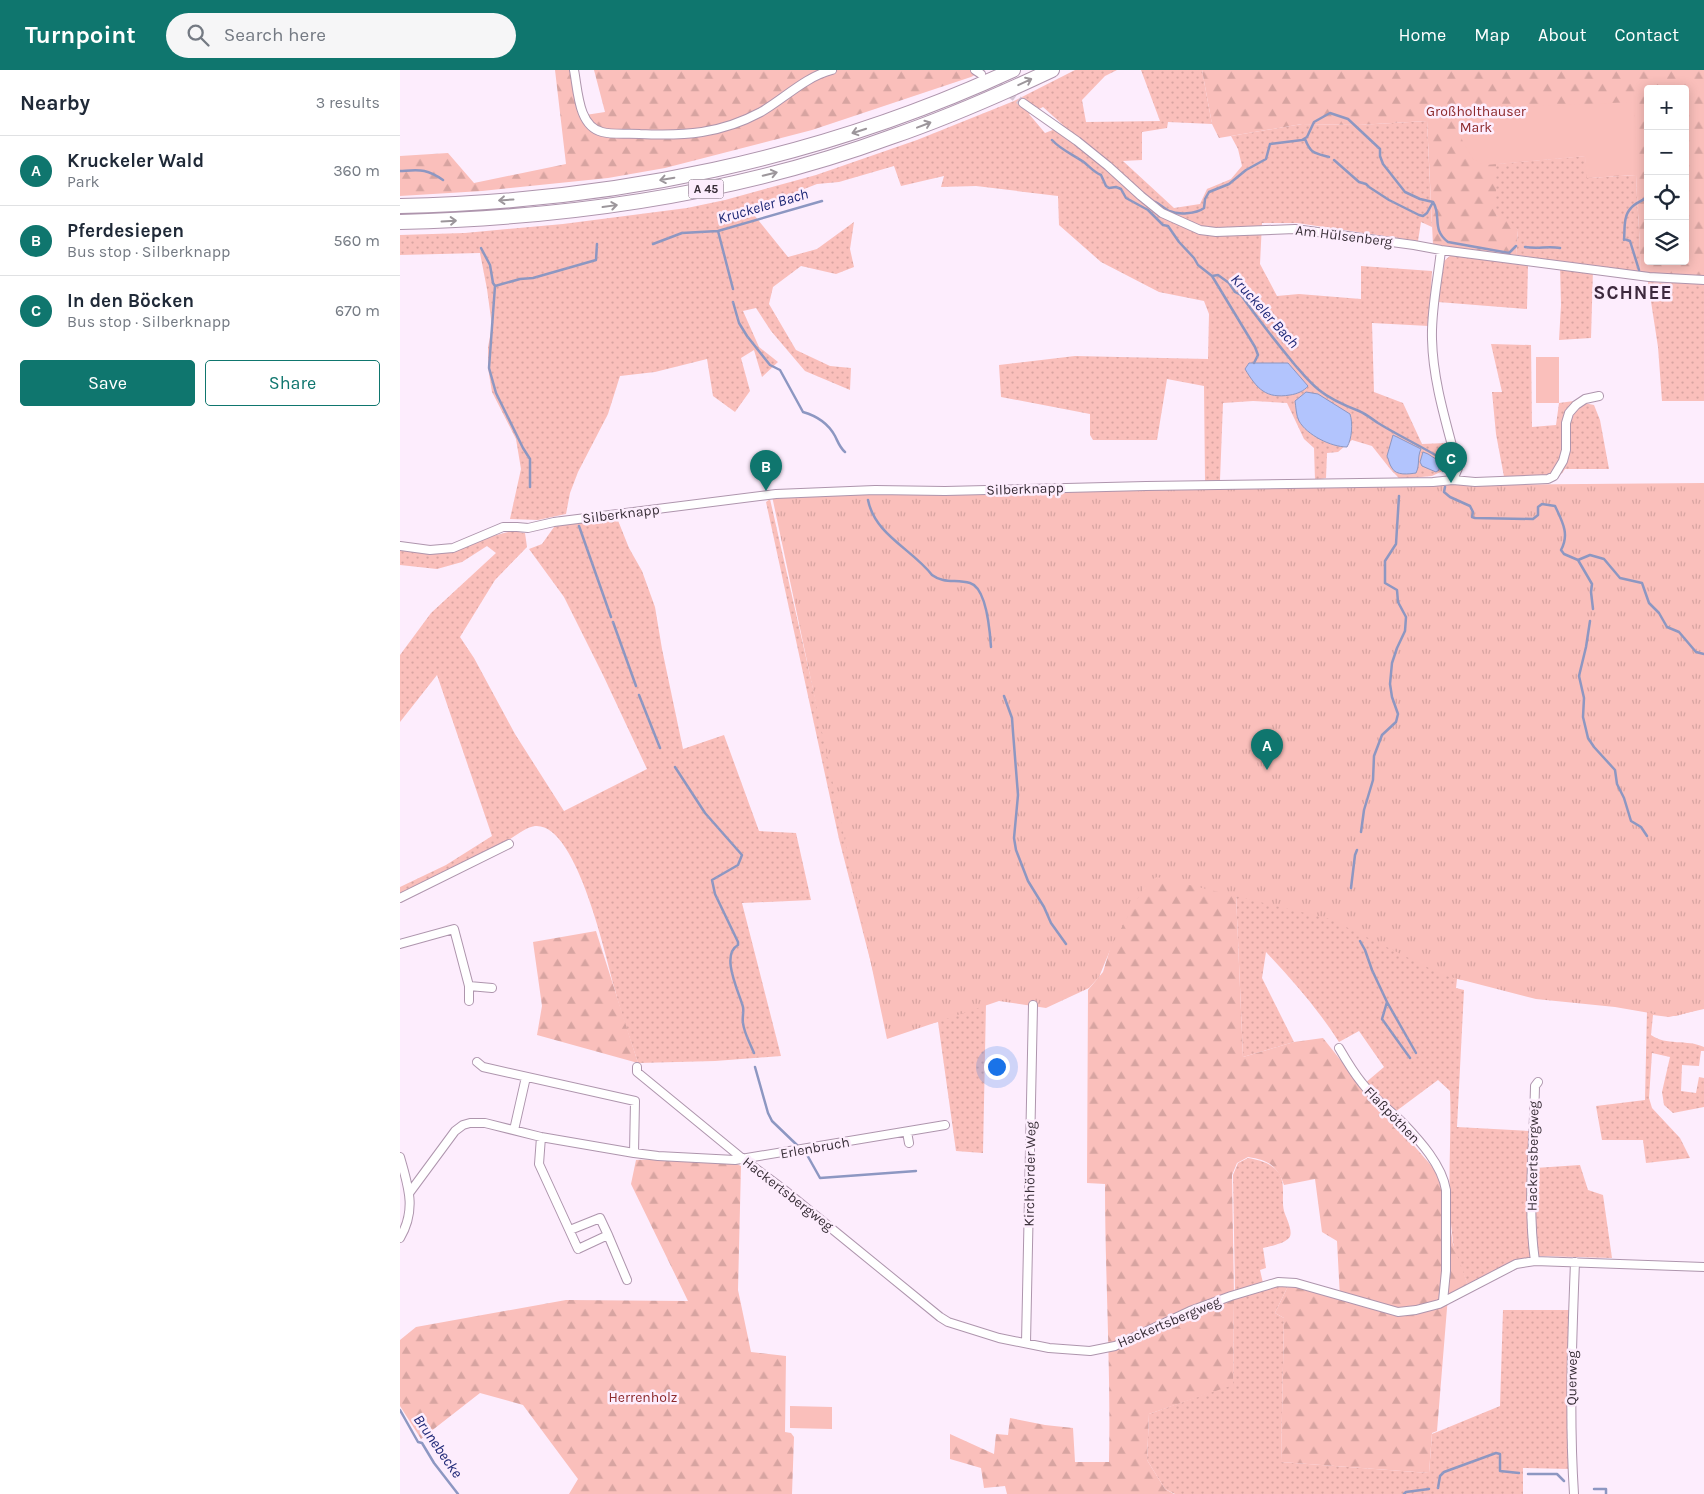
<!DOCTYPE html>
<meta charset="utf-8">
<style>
body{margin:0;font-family:Karla,sans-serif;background:#f6f6f7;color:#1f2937}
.controls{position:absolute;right:15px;top:15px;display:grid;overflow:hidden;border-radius:5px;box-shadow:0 2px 12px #0003}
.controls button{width:45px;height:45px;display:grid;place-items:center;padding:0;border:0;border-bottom:1px solid #e0e1e3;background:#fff;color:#1f2937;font:25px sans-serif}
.you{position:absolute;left:596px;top:996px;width:18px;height:18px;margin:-12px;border:4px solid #fff;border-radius:50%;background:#1a73e8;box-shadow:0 0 0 8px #1a73e833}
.badge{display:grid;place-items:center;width:32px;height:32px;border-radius:50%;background:#0f766e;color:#fff;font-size:16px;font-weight:700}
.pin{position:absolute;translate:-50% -41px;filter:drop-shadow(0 1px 2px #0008)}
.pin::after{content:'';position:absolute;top:26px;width:18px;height:15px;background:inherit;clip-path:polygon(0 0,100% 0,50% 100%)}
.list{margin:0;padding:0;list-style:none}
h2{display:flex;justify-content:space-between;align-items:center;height:65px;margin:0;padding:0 20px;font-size:21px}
h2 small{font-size:16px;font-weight:400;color:#747a83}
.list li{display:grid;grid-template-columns:32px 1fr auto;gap:15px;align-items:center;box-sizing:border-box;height:70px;padding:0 20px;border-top:1px solid #e0e1e3}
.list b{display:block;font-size:19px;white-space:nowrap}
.list p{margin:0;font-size:16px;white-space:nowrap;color:#747a83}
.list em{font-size:16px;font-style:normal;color:#747a83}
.actions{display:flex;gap:10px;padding:15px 20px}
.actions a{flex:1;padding:11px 0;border:1px solid #0f766e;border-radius:5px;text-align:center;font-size:18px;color:#0f766e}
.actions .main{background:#0f766e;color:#fff}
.icon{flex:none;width:28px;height:28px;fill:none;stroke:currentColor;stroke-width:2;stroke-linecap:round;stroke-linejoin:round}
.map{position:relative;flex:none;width:1304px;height:1424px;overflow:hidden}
header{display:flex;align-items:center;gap:30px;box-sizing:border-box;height:70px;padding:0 25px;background:#0f766e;color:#fff}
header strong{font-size:24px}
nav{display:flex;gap:28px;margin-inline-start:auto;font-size:18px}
.search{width:350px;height:45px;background:#f6f6f7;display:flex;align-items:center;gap:12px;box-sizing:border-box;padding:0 18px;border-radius:28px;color:#747a83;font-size:19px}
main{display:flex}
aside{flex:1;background:#fff}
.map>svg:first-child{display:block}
.grass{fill:url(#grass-dots);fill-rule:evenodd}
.forest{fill:url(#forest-firs);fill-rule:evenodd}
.park{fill:url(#park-tufts)}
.garden{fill:#fabfbb}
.water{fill:#b2c4fd;stroke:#8d97c2}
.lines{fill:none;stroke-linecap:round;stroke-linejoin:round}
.stream{stroke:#8d97c2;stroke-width:2.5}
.minor-tunnel{stroke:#d6c7d5;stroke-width:8;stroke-dasharray:8 4;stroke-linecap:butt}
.minor-casing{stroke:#ae95ad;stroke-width:10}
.motorway-casing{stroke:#ae95ad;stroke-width:16}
.minor{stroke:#fff;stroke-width:8}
.motorway{stroke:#fff;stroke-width:14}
.oneway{stroke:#9c969b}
.labels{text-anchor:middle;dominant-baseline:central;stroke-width:5;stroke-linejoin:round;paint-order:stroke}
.shield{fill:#fdedfd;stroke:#736772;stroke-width:1}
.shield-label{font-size:12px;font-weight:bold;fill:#382e37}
.park-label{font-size:14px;fill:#8c292b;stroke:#fdedfd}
.street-label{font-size:14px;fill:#382e37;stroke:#fdedfd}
.water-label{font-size:15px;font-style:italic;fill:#1e2877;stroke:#fdedfd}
.district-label{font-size:19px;font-weight:bold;letter-spacing:1px;fill:#3d293d;stroke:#fdedfd}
</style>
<header>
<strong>Turnpoint</strong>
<div class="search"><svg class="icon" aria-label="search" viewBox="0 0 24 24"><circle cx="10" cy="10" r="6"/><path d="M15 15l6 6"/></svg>Search here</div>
<nav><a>Home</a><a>Map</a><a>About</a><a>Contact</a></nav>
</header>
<main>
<aside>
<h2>Nearby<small>3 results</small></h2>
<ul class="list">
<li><span class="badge">A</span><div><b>Kruckeler Wald</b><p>Park</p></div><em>360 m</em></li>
<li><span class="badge">B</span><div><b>Pferdesiepen</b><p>Bus stop · Silberknapp</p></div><em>560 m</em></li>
<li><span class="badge">C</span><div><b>In den Böcken</b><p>Bus stop · Silberknapp</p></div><em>670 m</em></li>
</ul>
<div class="actions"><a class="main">Save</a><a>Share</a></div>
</aside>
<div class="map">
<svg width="1304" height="1424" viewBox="0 0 1304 1424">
<defs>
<pattern id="grass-dots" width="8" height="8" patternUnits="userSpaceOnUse" patternTransform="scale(1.25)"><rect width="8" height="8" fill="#fabfbb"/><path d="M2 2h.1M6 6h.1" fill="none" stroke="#d7a4a1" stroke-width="1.8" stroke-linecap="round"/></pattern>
<pattern id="forest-firs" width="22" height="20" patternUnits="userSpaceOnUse" patternTransform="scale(1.25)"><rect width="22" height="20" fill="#fabfbb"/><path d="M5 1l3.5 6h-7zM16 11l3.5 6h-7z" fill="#d7a4a1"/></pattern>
<pattern id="park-tufts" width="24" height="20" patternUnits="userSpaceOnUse" patternTransform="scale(1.25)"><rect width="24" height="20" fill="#fabfbb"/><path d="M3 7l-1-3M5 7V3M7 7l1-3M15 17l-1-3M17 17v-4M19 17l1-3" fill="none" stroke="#d7a4a1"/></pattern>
</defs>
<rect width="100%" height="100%" fill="#fdedfd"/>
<path class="grass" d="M675,0H717L705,6L682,30L686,52L760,51L741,0H802L812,54L768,52L767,58L742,62V90L723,91L774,138L800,134L807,119L831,109L842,96L838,79L831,66L902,54L958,55L1027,51L1032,157L1021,152L1018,171L897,153H862L860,194L877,226L899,224L961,229V196L1032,201L1029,256L972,253L974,322L1003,333L1022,374L1046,373L1049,398L1032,406L1000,409L991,400L972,376L952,370L938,382L927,383L926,408L915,410L914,378L904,369L887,333L853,331L823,333L820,410L805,412L804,316L767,309L757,370H693L690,365V344L601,327L599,295L675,286L808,289L809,244L804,231L759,222L701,192L659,155L658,126L576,116L541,117L544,106L501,116L494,96L439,112L417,114L350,140L388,187L417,179L454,152L450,179L454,197L436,204L401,196L373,217L369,234L396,280L430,296L451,298L450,320L405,301L371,261L356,238L343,241L359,277L378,292L362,307L354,280L341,288L350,321L335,342L313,326L307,289L255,302L220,306L208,344L178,402L170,423L166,444L138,450L110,449L121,399L116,369L92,322L88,298V277L92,256L87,219L80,183L0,185V165L65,163L163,154L287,138L325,130L416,105L517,70L614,31ZM643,37L663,55V56L645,63L629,44Z
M1185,86L1188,108L1236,105C1237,138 1241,170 1240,203L1116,185L1118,160L1096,145V94Z
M1051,185L1128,193L1127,239L1038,232L1044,191Z
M1160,195L1193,199L1191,268L1159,270L1161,235Z
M1248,212L1304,214V331H1262L1258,277Z
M1091,274L1131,275L1132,357L1156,355L1159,333L1174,331L1194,335L1200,350L1209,399H1165C1154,418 1124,412 1105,412L1096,364L1092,322H1102Z
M370,429L447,768L1304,783V939L1269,947L1253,945L1251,965C1266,976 1287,969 1304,977V981H1301L1299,996L1282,995L1281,1021L1296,1023L1299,1007L1304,1008V1037L1273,1043L1264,1035L1262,1022L1270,987L1252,983L1249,1028L1252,1038L1280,1068L1290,1088L1246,1093L1243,1070H1202L1196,1036L1245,1030L1247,940L1057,909L1056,918L1064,920L1057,1057L1129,1061L1131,1187L1099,1198L1068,1215C1063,1202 1055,1186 1053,1172C1046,1121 1052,1071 1050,1021L1038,1010L995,1042L964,1014L984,997L959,961L939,972C918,939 892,910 866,882L862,908L894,972L843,987L836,824L586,933L583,1083L556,1081L538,952L489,963L439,769L366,432Z
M217,448L229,478L242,501L255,537L262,579L283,679L324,665L359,761L396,763L411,830L342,833L381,986L315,991L238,993C230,968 221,944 215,920C206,888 177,752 135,756C126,757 114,767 105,772C71,791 35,808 0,825V817L46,795L92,766L37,605L0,652V585L31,543L96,483L87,476L62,492L37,499L0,495V479L11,482H54L81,469L112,461L125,463L127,477L95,510L60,567L74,588L115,664L164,741L247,699L203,605L164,527L129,479L142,474L154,457L170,453Z
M848,1088C859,1090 872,1093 879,1103C886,1115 881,1129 884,1141C886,1148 894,1162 889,1168C883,1174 871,1176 863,1178L866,1198L860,1200L863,1213L835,1222L833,1105L838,1093Z
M1180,1095L1188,1120L1203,1125L1212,1188L1138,1186L1134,1173L1135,1098Z
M877,1216H888L875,1243L884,1248L881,1392L1029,1403L1032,1364L1100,1336L1103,1240H1169L1170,1399L1123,1398V1424H775L765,1419L747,1390L749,1344L833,1314L834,1227Z"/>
<path class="forest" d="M155,0H170L179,46L205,42L194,0H585L571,7L412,60L265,98L208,108L82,121L0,126V86L48,83L74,113L166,94Z
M802,0H1304V209L1240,203C1241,171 1237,138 1236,105L1187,108L1185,86L1096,94V145L1110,151L1118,160L1116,185L1033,175L1027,51L958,55L902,54L819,68L812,54ZM1248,19H1285V191H1248Z
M757,806L836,824L843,987L894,972L923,968L954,1007L1043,1109L1053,1174L1068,1215L1048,1226L1037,1361L1032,1363L1029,1403L881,1392L884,1248L875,1243L888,1216H897L940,1228L937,1171L922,1162L915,1109L884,1115C877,1095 868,1090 848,1087L837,1093L832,1105L834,1227L833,1315L749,1344L747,1390L765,1419L774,1424H607L605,1416L584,1418L581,1398L550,1389V1364L594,1384L596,1364L608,1365L610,1348L645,1355L673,1358L675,1392H709C711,1299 705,1207 705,1114L687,1113L688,920L703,902L711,876L748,810Z
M196,861L238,993L137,965L142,936L133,872Z
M257,1089L337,1094L341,1096L338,1220L351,1282L386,1286L385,1362L391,1363L394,1367L392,1424H169L178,1409L123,1335L80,1323L21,1369L0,1336V1270L16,1257L166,1230L288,1231L231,1114L236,1090Z"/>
<path class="park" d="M1304,413V938L1276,946H1267L1215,937L1136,929L1043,905L930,849L757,807L747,812L713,873L699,907L689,918L646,938L599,931L487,969L372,426L481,424L546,425L933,416Z"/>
<path class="garden" d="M1234,32L1237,104L1187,108L1185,86L1086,95C1083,94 1078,93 1075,90C1072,88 1070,84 1068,81C1057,63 1056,51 1073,39Z
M1136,287H1159V333H1136Z
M390,1336L432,1337V1359L390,1358Z"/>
<path class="water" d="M849,293H888L908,316C904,321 897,324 890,325C866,329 857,319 845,299Z
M906,322L918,324L950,344C953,353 952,369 947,377C931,377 907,365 899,351C896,345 896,337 895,331Z
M993,365L1021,379C1017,387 1020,395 1016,403C1009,404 996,406 992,398C989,394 989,390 987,386Z
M1023,382L1028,384L1039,391V400L1036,402L1022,396L1020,392Z"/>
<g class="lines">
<path class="stream" d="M905,69C911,84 914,83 929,87
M652,70C661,80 674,85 685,93C691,98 694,102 701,105L706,116L709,118L716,117L721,119L726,128L748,140L763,155L768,156L779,172L794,188L798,195L812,206L818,205L829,213L835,222L841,225C858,249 876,272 895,295C902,303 910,313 919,320C930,329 946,336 959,341C966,344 972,349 978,353C999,366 1021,376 1042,389L1043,401
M934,90L959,112L966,114L969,117L989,130L1019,145L1023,146L1027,143L1033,132
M0,101C19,100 26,98 43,110
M755,132C760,134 763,138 769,141C778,145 796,144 804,138L805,129L809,122L829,114L846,100L866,89L870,74L902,70L907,67L914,52L930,43L948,49L980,79V86L983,94L1005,122L1020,129L1033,132C1042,146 1031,159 1048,172L1109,183L1116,176
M318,161L333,219
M1224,169L1230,171L1239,200
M1224,170C1225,160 1223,146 1231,138C1235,133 1243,131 1248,126
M253,174L282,163L318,161L422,131
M1125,177C1138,179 1148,176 1160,178
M81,178L90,195L93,213L95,216L120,209L133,208L196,190L197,174
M812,206L855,277L858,285L854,293
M95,216L89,298L96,323L123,378L130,389V417
M333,232L339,253L347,266L370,295L380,300L403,342C417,346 428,353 435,366C438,372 440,378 445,382
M1045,417L1044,422L1050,427L1070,436L1073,442L1072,447L1075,448L1133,449L1138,445V437L1142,434L1155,436C1162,451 1170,464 1161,480L1164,484L1178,490L1190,485L1204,489L1220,508L1242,513L1249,533L1259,543L1267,557L1279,562L1296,582L1304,584
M468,430C475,465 512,479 532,505C544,514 556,509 570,513C587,518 590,562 591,577
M179,456L211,547
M1178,490L1192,514L1191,522L1193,539
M1190,551L1186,577L1179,606L1184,628L1183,647L1188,668L1194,677L1215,700L1217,714L1224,728L1231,751L1241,757L1247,766
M213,552L236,616
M239,625L260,678
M604,626L612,648L613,662L618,725L614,768L616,780L628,811L644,837L651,853L666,874
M275,697L305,743L342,785L338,795L312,810L315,824L338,872V875C320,885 339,922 343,937C344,942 342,948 343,953C344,963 350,973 354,983
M961,762L964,740L973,710L974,686L982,665L996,652L998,644L992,627L990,614L992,593L997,578L1005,561L1006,547L998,532L997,520L985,513V491L996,474L999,426
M951,818L955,785L957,780
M960,871L965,880L972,900L987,932L1016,983
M987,932L982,949L1010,988
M355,997L368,1043L372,1051L398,1076
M406,1083L420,1108L516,1101
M0,1340L18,1372L22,1373L34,1393L58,1424
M1128,1404H1157L1164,1411
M1038,1418L1040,1406L1044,1402L1096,1383L1100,1384V1401L1119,1403
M1194,1419H1206V1424
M1004,1424L1006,1422L1029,1419"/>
<path class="minor-tunnel" d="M589,9L623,33"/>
<g class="minor-casing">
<path id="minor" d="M174,0C178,20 178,56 202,62C213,65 228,63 240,64C285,66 320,64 361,42C385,28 405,7 432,0
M575,0L581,4
M623,33L677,71L708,96L741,126L762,143L800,160L816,162L895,159L1014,175L1041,180L1249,207L1304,210
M1041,180C1038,209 1031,240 1032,269C1033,313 1047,355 1058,398L1053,410
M0,476L30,480L53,478L103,457H117L128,458L154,452L376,424L475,420L545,421L746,416L1033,412L1053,410L1075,412L1148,409L1154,406L1163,391L1166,380V353L1169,343L1176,335L1185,329L1199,326
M0,828L109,774
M0,874L54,859L69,916V931
M69,916L92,918
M939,978C946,990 953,1002 962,1013C974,1029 990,1040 1003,1053C1020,1071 1042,1095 1046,1120V1201L1043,1231
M77,992L83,997L235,1031L234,1083
M237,997V1002L343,1089L383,1119L540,1247L548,1252L599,1268L649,1278L690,1281L715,1276L790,1241L831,1226L878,1212L896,1213L998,1242L1016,1240L1039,1234L1116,1194L1135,1191L1304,1197
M114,1060L126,1007
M507,1062L509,1073
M141,1067L139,1094L178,1179L208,1165L227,1210
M0,1087C8,1116 17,1139 0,1168
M10,1122L55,1061L63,1055L70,1053H85L141,1067L234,1083L258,1086L335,1090L545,1055
M170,1160L200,1148L208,1165
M1135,1191C1127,1137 1134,1071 1135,1016L1138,1012
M626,1273L633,935
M1174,1424C1169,1347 1172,1269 1175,1192"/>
</g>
<g class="motorway-casing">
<path id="motorway" d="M0,136C211,132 421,89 613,0
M0,152C166,148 334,125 491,67C546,48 599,25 652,0"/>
</g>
<use href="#minor" class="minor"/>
<use href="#motorway" class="motorway"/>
</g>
<defs><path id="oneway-shaft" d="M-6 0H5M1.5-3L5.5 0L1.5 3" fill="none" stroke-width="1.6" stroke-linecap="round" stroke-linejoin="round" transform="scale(1.25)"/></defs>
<g class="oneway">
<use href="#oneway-shaft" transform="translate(625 12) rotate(-25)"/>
<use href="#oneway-shaft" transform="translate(524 55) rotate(-21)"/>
<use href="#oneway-shaft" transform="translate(459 61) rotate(162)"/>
<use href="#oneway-shaft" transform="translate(370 104) rotate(-14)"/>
<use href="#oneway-shaft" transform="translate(267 109) rotate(170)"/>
<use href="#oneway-shaft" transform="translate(106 130) rotate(176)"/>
<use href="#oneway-shaft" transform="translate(210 136) rotate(-8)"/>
<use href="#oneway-shaft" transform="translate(49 151) rotate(-3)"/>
</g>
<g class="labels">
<rect class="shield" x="288.5" y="109.5" width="35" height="19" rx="4"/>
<g class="shield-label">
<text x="306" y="119">A 45</text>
</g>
<g class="park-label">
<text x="1076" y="41">Großholthauser<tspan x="1076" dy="16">Mark</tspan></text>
<text x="243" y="1327">Herrenholz</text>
</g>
<g class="street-label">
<text transform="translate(944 166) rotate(7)">Am Hülsenberg</text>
<text transform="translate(625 419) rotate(-2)">Silberknapp</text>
<text transform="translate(221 444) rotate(-7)">Silberknapp</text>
<text transform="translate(992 1045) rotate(46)">Flaßpöthen</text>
<text transform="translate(415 1078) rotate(-10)">Erlenbruch</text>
<text transform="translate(1133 1086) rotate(-89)">Hackertsbergweg</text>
<text transform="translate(630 1104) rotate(-89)">Kirchhörder Weg</text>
<text transform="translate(388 1124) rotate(38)">Hackertsbergweg</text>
<text transform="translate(769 1252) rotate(-23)">Hackertsbergweg</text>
<text transform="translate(1172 1308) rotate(-89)">Querweg</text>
</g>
<g class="water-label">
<text transform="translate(363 136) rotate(-16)">Kruckeler Bach</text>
<text transform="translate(865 241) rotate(48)">Kruckeler Bach</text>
<text transform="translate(38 1376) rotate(55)">Brunebecke</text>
</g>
<g class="district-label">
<text x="1233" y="223">SCHNEE</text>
</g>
</g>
</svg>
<div class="controls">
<button>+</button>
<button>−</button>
<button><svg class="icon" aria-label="locate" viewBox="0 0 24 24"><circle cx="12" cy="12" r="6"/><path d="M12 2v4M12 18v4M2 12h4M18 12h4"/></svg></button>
<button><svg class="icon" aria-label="layers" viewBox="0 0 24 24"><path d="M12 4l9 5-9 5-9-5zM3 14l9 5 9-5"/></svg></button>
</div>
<div class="you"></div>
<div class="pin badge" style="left:867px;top:700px">A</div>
<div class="pin badge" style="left:366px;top:421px">B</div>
<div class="pin badge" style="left:1051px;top:413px">C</div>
</div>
</main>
